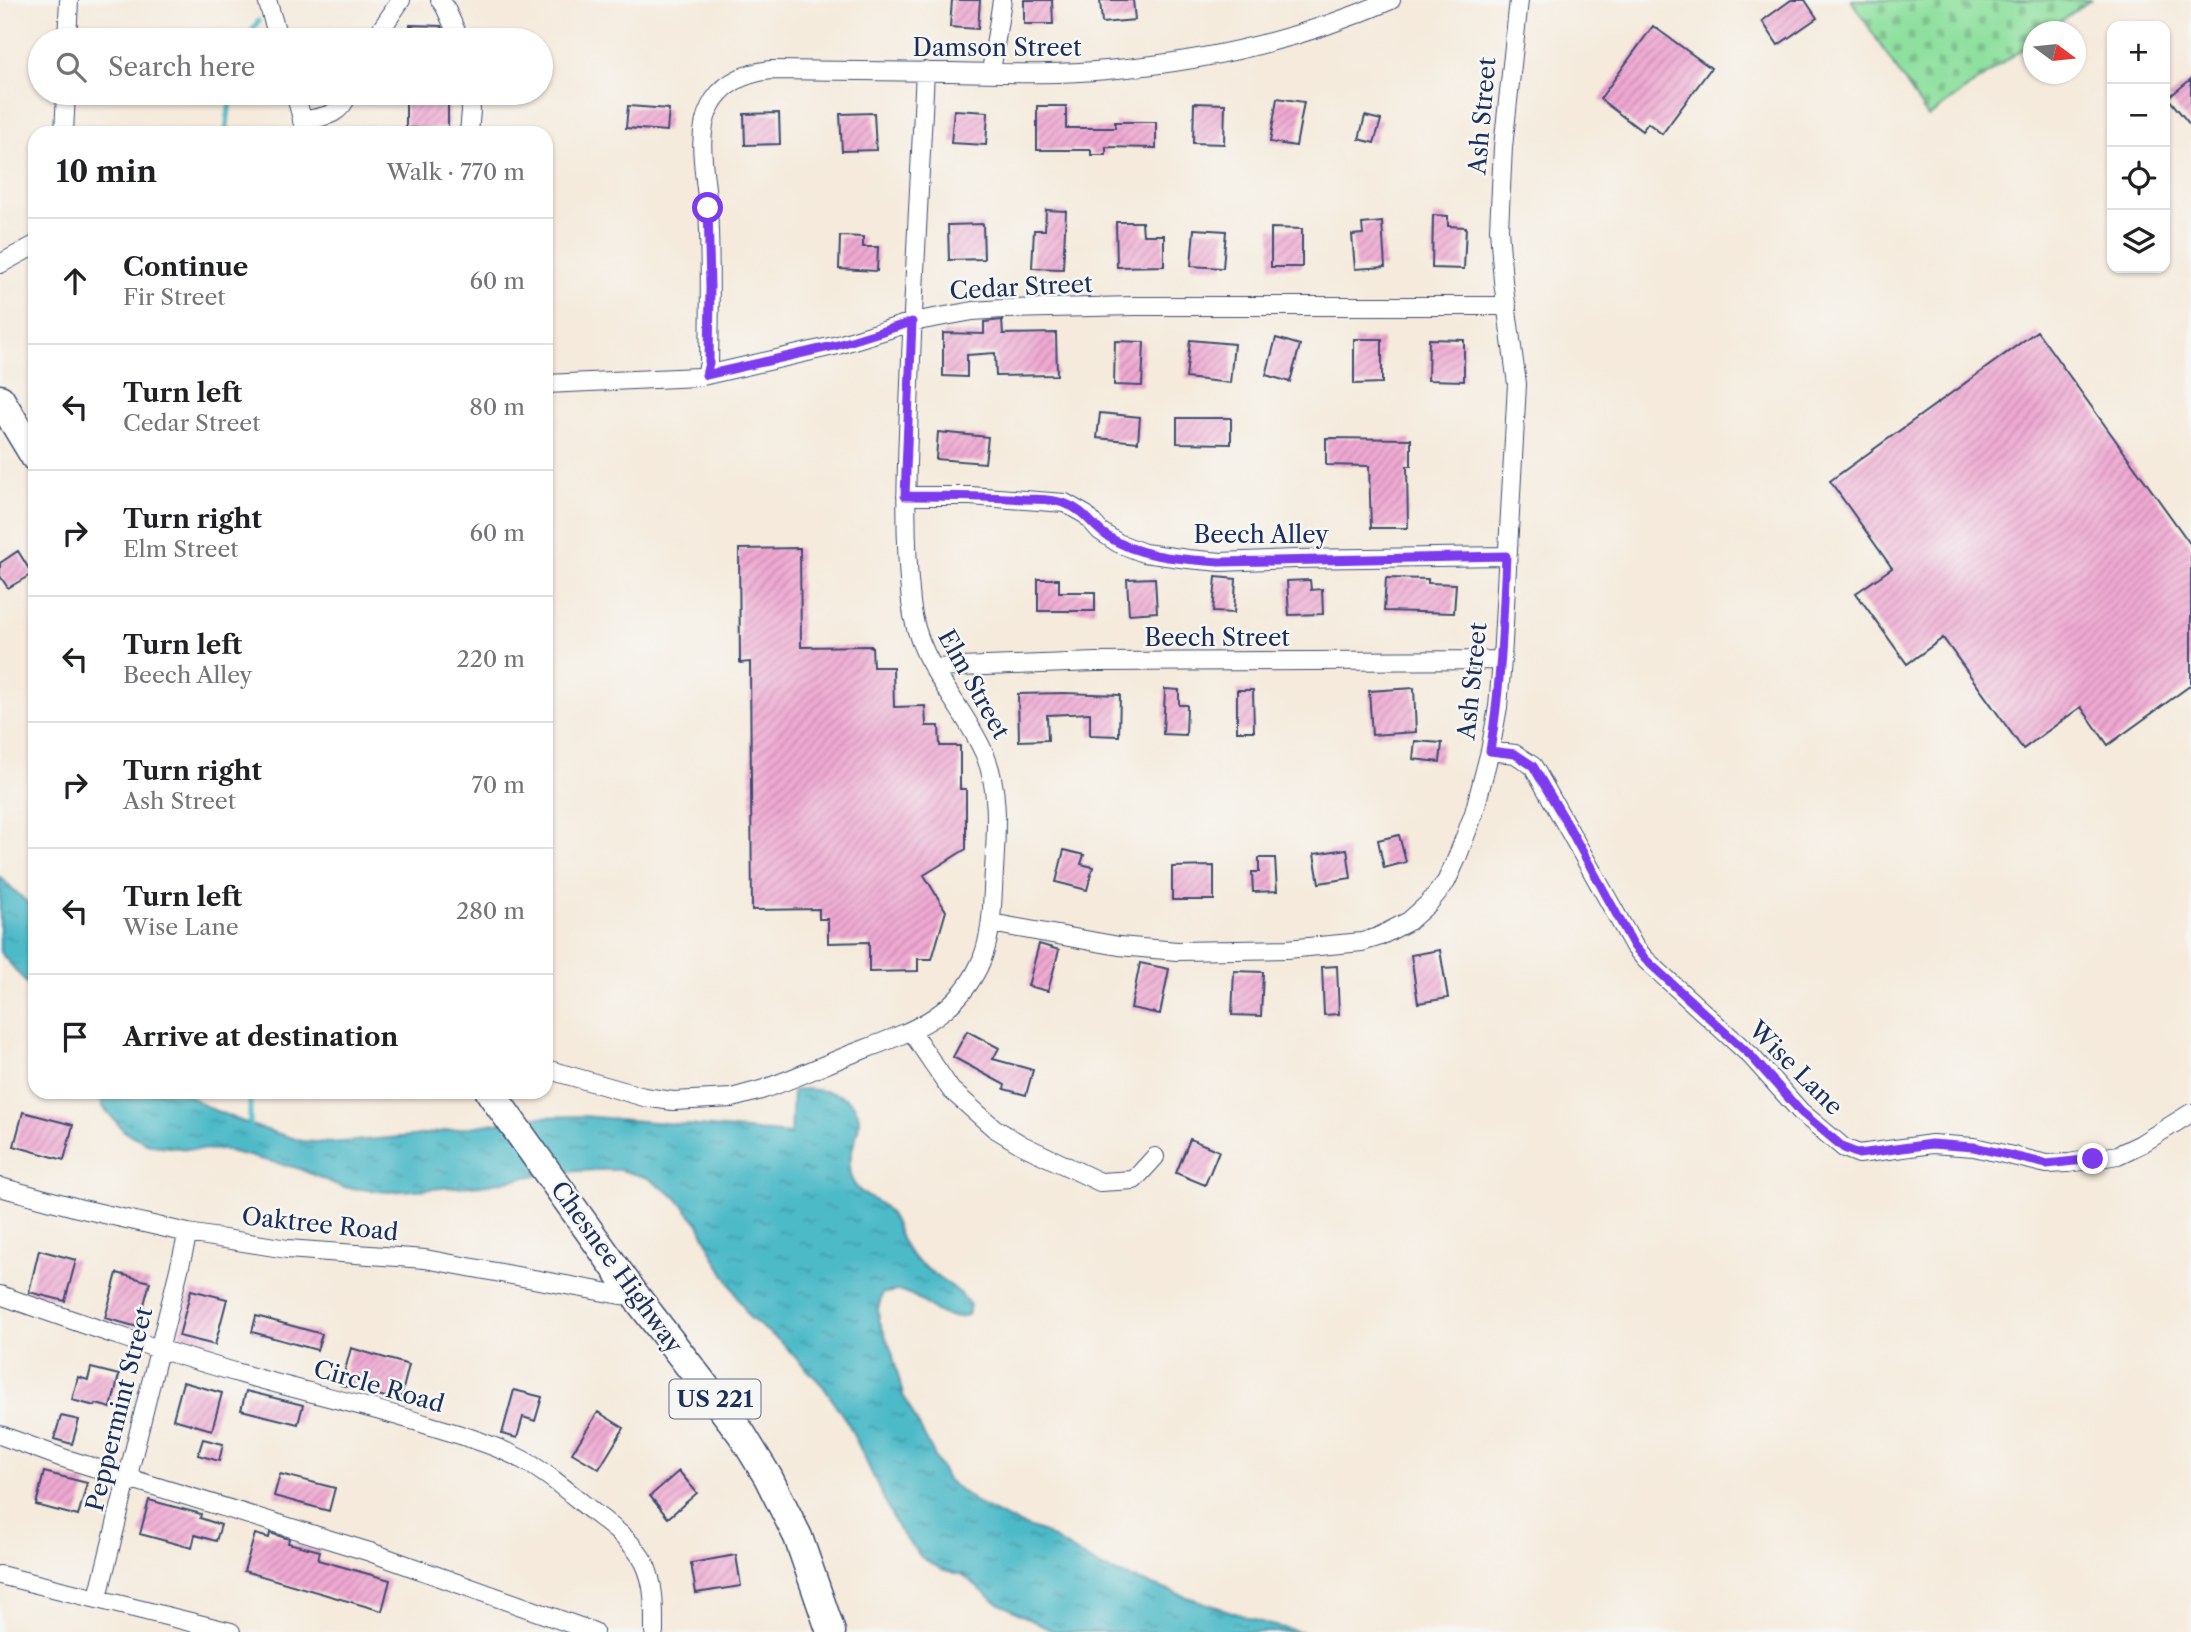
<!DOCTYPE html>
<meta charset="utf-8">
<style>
body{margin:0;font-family:"Libre Caslon Text",serif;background:#f2f2f2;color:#202124}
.controls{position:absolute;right:21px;top:21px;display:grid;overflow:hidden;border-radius:14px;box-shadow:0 2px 5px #0004}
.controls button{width:63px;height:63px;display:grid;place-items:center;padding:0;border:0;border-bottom:2px solid #e0e0e0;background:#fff;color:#202124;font:35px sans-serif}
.compass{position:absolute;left:2023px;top:21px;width:63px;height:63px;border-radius:50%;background:#fff;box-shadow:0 2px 5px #0004;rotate:105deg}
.stop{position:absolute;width:21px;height:21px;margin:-16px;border:5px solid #7c3aed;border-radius:50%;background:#fff}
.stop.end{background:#7c3aed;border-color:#fff;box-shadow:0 2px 7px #0008}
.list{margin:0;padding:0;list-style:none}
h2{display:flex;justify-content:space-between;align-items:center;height:91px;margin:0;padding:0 28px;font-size:30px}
h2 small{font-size:23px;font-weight:400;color:#757577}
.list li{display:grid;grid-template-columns:46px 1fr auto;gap:21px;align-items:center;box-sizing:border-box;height:126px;padding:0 28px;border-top:2px solid #e0e0e0}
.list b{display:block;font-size:26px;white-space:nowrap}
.list p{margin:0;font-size:23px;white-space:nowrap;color:#757577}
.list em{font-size:23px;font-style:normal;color:#757577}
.icon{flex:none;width:38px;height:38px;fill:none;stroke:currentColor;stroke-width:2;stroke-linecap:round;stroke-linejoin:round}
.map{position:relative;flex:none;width:2191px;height:1632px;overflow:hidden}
.search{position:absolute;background:#fff;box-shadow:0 2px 5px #0004;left:28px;top:28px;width:525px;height:77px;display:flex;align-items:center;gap:18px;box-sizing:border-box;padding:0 24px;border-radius:38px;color:#757577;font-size:26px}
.panel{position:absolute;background:#fff;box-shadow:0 2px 5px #0004;left:28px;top:126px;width:525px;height:973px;border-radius:21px}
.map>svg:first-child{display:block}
.cemetery{fill:url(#cemetery-stones);stroke:#55887e;stroke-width:2}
.water{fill:url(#water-ripples);stroke:#347493;stroke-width:2}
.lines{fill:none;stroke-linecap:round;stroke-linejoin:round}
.stream{stroke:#4dbac8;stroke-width:5}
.building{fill:url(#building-hatch)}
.street-casing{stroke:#3c4b71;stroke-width:20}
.primary-casing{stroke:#3c4b71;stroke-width:31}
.street{stroke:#fff;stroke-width:18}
.primary{stroke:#fff;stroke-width:28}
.route{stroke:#7c3aed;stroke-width:9}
.labels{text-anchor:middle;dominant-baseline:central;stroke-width:5;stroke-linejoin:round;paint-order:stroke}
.shield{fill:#f6f6f2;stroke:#5d6b8a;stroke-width:2}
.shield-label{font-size:23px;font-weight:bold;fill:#1b2f5e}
.street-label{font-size:24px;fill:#1b2f5e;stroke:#f6f6f2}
</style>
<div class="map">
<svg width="2191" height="1632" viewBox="0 0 2191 1632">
<defs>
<pattern id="cemetery-stones" width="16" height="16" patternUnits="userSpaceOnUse" patternTransform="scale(1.75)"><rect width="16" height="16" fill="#8fe09f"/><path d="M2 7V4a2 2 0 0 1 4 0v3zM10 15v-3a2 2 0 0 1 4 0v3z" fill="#7bc08b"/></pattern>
<pattern id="water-ripples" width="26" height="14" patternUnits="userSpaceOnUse" patternTransform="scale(1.75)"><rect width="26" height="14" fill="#4dbac8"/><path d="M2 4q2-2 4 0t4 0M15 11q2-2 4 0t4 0" fill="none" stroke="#3f98a6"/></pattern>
<pattern id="building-hatch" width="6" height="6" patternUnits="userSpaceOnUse" patternTransform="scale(1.75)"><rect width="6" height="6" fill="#f0a9d2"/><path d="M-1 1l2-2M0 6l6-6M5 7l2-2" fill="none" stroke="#c28aae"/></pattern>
</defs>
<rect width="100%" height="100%" fill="#f6f6f2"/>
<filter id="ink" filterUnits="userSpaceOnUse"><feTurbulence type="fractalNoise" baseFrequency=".0143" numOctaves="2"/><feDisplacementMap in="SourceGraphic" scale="14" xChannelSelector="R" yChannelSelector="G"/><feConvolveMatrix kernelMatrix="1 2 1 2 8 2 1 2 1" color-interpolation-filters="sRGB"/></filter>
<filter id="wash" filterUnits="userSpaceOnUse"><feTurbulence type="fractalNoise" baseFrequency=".00686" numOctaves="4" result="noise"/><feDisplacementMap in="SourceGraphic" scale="28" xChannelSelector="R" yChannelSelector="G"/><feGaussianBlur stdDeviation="1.57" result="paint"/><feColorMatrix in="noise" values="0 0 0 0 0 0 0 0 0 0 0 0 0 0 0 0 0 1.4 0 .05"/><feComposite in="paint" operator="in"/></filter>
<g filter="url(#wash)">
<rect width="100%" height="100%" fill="#f5eadb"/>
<path class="cemetery" d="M1851,0H2090L2047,31L2034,32L2033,41L1928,117Z"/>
<path class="water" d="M0,877L35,910V993L0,952Z
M803,1089C823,1090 857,1093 859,1119C860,1129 854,1141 852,1151C850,1161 847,1172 853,1182C862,1198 874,1197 885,1208C899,1222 897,1239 910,1254C927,1274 955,1283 970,1305L968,1315C938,1323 929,1301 905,1292C898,1289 889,1292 882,1294L878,1309L879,1320L892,1352L903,1395L947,1480L978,1504L1016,1523L1042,1532L1102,1568L1270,1625L1304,1632H1054L993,1600L963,1575L941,1569L921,1557L898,1529L849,1425L823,1386L781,1342L750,1318L715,1258L699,1224L677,1198L648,1178L620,1170H597L549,1173L483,1185L388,1192L342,1187L297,1168L224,1150L189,1149L151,1145L125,1132L103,1107L99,1092H182L209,1108L251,1125L302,1141L330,1143L413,1136L534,1117L582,1116L791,1134L793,1091Z"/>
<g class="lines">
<path class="stream" d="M247,40L258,21
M226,133L229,108L235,93
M250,1092V1131"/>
</g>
<g id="blocks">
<path class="building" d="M952,0H980L978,29L950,27Z
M1024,0H1052L1053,24H1024Z
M1100,0H1133L1135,20L1102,23Z
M1791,0H1805L1817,18L1778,45L1762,21Z
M410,25L441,26L443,31V40H409Z
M1653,26L1711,68L1662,134L1648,123L1642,131L1600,99Z
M2191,79V126L2168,98Z
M406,93H448V128H406Z
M1277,98L1304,102L1296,146L1270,142Z
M1194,103L1225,104L1224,144L1193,143Z
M628,106L669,109L667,131L626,128Z
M1037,106H1066V128H1115V122H1156V148L1106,147V155H1091V150H1037Z
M954,110L988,112L986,145L951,143Z
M779,113L780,144L745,145L744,114Z
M874,113L876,150L842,151L840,114Z
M1365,116L1381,120L1374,143L1359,139Z
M1046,210L1066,211L1063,269L1032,268L1034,230H1045Z
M1433,215L1448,216V226L1466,227L1464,269L1432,268Z
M1116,222H1142L1143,235H1164V266L1117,267Z
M1382,222L1385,267L1355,269L1352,235L1363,234L1362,224Z
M983,224L984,259L949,260L948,225Z
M1271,228L1302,229V267H1271Z
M1194,229L1226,231L1223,268L1191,266Z
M840,236L863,237V247H878L877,271L839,269Z
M1002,320L1003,334L1056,333L1057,375L996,376L995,353L967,355V377L943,376V333L984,334V322Z
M2037,331L2191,545V685L2108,745L2081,707L2023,749L1943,638L1907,664L1856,593L1892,568L1830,481Z
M1276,338L1300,345L1290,382L1266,375Z
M1354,339H1382V383L1354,384Z
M1429,339L1464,340V381L1428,380Z
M1190,340L1234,344L1230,383L1186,378Z
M1115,341L1144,342L1142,386L1114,385Z
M1100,413L1140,417L1138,442L1097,438Z
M1177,418H1231V444L1177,443Z
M938,432L988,437L985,463L936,459Z
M1326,438L1411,439V466H1407L1408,528H1371L1369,466L1326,465Z
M800,548L801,647L872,646L873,667H893L894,707L925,706L926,726H939L940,746H960V789H966V849L924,875L946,911L932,959H918V971L869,972V942L828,943V919H819V909L752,910L750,662L740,663L739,549Z
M18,551L32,574L8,588L0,576V563Z
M1216,577L1236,579L1234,613L1213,612Z
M1155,578L1157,612L1129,614L1127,579Z
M1386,578L1428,579V583L1456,584L1454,613L1384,611Z
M1038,579H1059V592H1095V611H1038Z
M1310,580L1311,590L1322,589L1323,614L1289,615L1287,581Z
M1414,688L1416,732L1372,735L1369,691Z
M1165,689L1179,690V705H1187L1186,735L1163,734Z
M1237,690H1253L1254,731H1237Z
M1064,693L1120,695L1119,736L1090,735V713L1047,715L1048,740L1019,741L1018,694Z
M1415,741L1442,743L1440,762L1413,759Z
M1399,835L1406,862L1384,868L1378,840Z
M1347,849L1351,878L1319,883L1314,854Z
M1064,850L1084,855L1081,864L1093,867L1087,890L1056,882Z
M1259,858H1275L1277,891L1253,892L1252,872H1259Z
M1214,866V900H1172V867Z
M1039,944L1059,950L1048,991L1028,986Z
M1440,950L1448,998L1418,1003L1411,955Z
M1140,963L1169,969L1160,1014L1131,1008Z
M1337,966L1339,1014L1324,1015L1322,967Z
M1234,971L1263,972L1261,1016L1232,1015Z
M967,1031L999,1048L993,1059L1033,1070L1026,1095L1004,1089L1005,1085L953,1057Z
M23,1112L73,1125L64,1160L14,1146Z
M1190,1139L1219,1151L1205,1185L1176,1173Z
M39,1250L76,1260L65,1301L29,1292Z
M117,1273L150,1282L138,1327L105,1318Z
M191,1290L227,1299L215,1345L179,1336Z
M256,1316L322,1334L317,1350L252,1332Z
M351,1348L409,1365L400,1401L341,1385Z
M91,1368L119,1375L111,1408L96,1404L95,1406L72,1400L78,1377L88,1380Z
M183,1382L222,1393L212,1430L173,1419Z
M514,1390L542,1397L535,1421L523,1417L517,1438L502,1434Z
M246,1391L303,1405L298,1424L241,1410Z
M598,1412L624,1428L599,1469L572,1453Z
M61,1416L79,1420L72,1444L54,1439Z
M203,1439L223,1444L219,1461L198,1455Z
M679,1471L697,1493L668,1518L650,1496Z
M44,1472L87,1483L78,1516L36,1505Z
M280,1474L335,1488L329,1511L274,1496Z
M149,1500L201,1514L200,1518L221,1525L216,1541L195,1535L192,1548L140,1534Z
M270,1533L289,1539L288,1543L320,1551L318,1560L390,1580L382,1611L244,1571L255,1534L269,1538Z
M736,1555L741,1586L696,1593L691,1563Z"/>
</g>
</g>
<g filter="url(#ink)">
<use href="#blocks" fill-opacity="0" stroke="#3c4b71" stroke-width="2"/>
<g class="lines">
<g class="street-casing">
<path id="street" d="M267,0L279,40
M440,0L445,7L460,40
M67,40L69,0
M374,40L401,0
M991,72L1002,0
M295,93L305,130
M302,121C325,116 339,117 349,93
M64,133L66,93
M469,133L471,111L470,93
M0,264L35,245
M706,375L709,363C710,311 711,260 708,208C706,177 695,136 710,107C722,82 746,73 771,70C832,71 892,71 952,72C1004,73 1056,75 1107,70C1203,62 1302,39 1391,0
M546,384L698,377L838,345L912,322L973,311L1003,309L1134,306H1507
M906,496H970L1065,503L1086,515L1100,531L1118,543L1144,553L1188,559L1221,562L1294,559L1506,556
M933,668L1096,662L1502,660
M1490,751L1515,754L1533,766L1634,946L1646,960L1751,1056L1801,1112L1844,1148L1859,1154L1932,1144L1974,1147L2047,1164L2069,1163L2118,1155L2141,1144L2191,1113
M991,923L1119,946L1177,951L1287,949L1362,942L1378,937L1409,921L1429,903L1446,882L1457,858L1474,813L1490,751L1498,707L1502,660L1517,384L1503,281L1499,229L1503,147L1519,0
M911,1031L951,1090L994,1128L1022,1145L1100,1182L1134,1180L1155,1157
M546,1069L644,1097L673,1101L732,1098L761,1090C791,1080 819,1067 849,1055C904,1034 958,1019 982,959C993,931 992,900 994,871C996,833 1000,791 985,755C962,701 917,665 911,602C903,529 907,457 910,384C914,279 920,175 925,71
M0,1187L78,1208L188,1233L287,1249L425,1259L637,1298
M0,1295C80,1323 160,1351 242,1374C305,1392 369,1406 431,1426C464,1436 496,1445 525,1461C550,1475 571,1494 593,1512C612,1527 634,1542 645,1564C655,1586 654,1609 654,1632
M0,1435L63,1458L370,1552L594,1632
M0,1575L231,1632
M98,1597L188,1233"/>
</g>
<g class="primary-casing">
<path id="primary" d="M0,399L35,457
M490,1092L637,1298L741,1433L768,1477L798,1537L831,1632"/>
</g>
<use href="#street" class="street"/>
<use href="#primary" class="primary"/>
</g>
</g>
<g class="lines" filter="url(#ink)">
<path class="route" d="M708,208L710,286L709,363L706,375L838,345L912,322L905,496C945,496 984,496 1023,499C1037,499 1053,499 1066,504C1084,510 1092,526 1107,536C1140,558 1183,559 1221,562L1506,556C1503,622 1501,686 1490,751L1515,754L1533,766L1565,820L1634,946L1646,960L1751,1056L1801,1112L1844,1148L1859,1154L1931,1144L1974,1147L2047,1164L2093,1159"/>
</g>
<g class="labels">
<rect class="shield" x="669.5" y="1379.5" width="91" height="39" rx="5"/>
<g class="shield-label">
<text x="715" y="1399">US 221</text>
</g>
<g class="street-label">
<text x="997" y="47">Damson Street</text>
<text transform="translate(1482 116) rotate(-85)">Ash Street</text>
<text transform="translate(1021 287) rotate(-3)">Cedar Street</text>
<text x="1261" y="534">Beech Alley</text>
<text x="1217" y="637">Beech Street</text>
<text transform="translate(1472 681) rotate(-84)">Ash Street</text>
<text transform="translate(974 684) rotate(61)">Elm Street</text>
<text transform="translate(1796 1068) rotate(45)">Wise Lane</text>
<text transform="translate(320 1224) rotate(6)">Oaktree Road</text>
<text transform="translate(617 1267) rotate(54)">Chesnee Highway</text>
<text transform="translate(379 1386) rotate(16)">Circle Road</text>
<text transform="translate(119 1409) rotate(-76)">Peppermint Street</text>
</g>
</g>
</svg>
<div class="controls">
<button>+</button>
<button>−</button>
<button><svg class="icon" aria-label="locate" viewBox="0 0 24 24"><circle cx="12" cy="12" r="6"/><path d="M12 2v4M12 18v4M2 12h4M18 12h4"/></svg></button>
<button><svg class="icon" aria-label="layers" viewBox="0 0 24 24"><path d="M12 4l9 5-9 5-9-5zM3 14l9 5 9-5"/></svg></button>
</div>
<svg class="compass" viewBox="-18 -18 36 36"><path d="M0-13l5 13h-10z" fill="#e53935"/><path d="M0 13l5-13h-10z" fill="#757577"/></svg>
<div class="stop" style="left:708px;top:208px"></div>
<div class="stop end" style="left:2093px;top:1159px"></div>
<div class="search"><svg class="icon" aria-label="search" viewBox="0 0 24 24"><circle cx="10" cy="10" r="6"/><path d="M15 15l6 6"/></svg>Search here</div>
<section class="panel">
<h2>10 min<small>Walk · 770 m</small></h2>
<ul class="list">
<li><svg class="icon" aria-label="ahead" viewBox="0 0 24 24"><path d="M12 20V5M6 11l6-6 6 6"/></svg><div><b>Continue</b><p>Fir Street</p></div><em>60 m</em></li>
<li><svg class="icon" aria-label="left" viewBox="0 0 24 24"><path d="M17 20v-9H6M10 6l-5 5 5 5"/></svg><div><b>Turn left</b><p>Cedar Street</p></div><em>80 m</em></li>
<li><svg class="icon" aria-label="right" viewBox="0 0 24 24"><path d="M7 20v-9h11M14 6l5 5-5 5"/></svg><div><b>Turn right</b><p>Elm Street</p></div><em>60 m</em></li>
<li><svg class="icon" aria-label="left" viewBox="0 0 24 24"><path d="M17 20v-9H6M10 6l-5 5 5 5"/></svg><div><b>Turn left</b><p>Beech Alley</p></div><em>220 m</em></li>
<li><svg class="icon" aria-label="right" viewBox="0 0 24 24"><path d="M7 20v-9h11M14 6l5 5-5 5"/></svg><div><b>Turn right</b><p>Ash Street</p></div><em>70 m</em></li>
<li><svg class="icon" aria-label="left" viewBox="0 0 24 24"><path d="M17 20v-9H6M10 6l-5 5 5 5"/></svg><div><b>Turn left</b><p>Wise Lane</p></div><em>280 m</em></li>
<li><svg class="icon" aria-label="arrive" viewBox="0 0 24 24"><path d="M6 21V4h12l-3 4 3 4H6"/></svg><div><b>Arrive at destination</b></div></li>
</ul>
</section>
</div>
